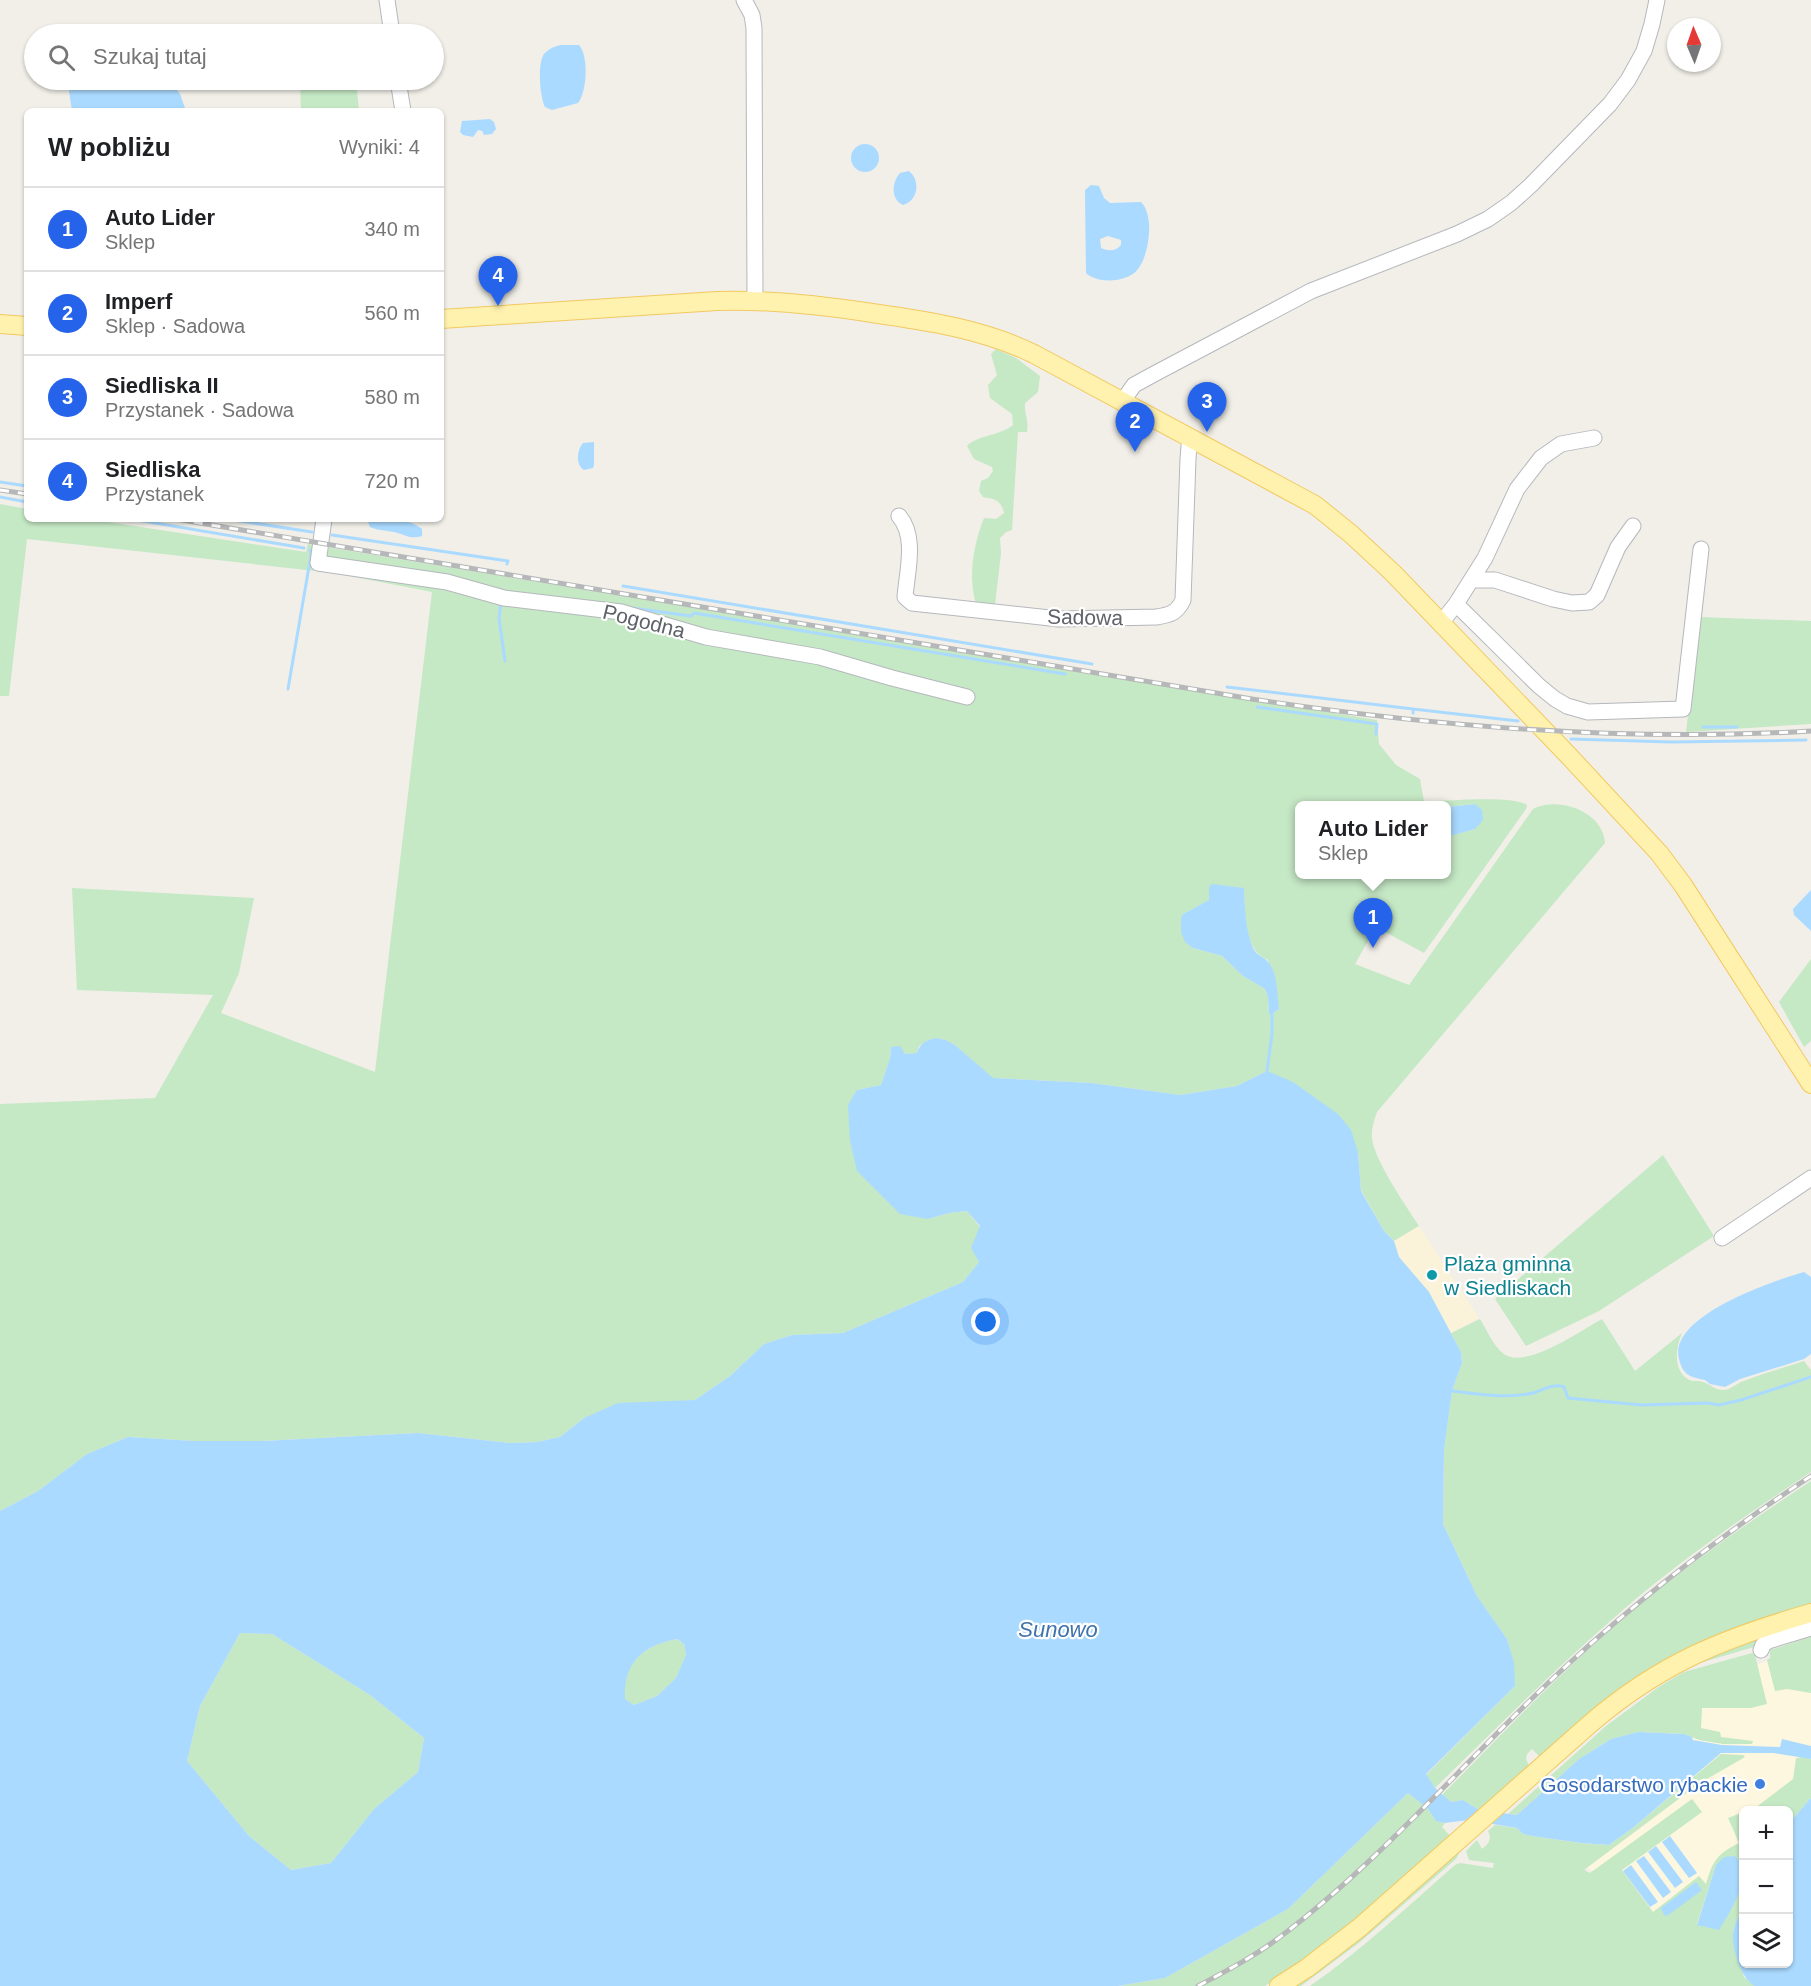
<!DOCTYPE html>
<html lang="pl">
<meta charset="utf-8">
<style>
body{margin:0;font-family:Arial,sans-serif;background:#f2f2f2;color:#202124}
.controls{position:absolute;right:18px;bottom:18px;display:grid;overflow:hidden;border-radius:9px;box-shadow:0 2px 4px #0004}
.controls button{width:54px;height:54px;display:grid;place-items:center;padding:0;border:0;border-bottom:2px solid #e0e0e0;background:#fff;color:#202124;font:30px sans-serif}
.compass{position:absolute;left:1667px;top:18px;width:54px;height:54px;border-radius:50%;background:#fff;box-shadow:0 2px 4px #0004;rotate:358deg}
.you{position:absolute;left:986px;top:1322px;width:21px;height:21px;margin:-15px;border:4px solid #fff;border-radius:50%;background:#1a73e8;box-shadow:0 0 0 9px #1a73e833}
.badge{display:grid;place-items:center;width:39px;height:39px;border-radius:50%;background:#2563eb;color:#fff;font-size:20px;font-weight:700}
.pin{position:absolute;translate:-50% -50px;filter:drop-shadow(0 2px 3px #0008)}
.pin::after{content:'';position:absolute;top:32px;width:21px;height:18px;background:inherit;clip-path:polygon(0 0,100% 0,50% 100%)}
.popup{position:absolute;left:1295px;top:801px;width:156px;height:78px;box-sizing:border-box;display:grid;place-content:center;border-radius:9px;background:#fff;filter:drop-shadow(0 2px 4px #0005);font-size:20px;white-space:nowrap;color:#757577}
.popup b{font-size:22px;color:#202124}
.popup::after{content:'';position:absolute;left:50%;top:100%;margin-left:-12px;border:12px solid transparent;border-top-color:#fff}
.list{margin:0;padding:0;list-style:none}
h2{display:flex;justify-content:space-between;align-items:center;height:78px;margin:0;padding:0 24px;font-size:26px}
h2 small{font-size:20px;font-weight:400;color:#757577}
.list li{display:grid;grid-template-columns:39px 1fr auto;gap:18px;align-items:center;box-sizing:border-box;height:84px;padding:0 24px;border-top:2px solid #e0e0e0}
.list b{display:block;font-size:22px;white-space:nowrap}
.list p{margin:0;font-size:20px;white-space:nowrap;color:#757577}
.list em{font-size:20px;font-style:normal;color:#757577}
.icon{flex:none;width:33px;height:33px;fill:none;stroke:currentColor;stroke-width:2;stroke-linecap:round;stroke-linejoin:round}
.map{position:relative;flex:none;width:1811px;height:1986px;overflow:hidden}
.search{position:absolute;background:#fff;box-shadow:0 2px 4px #0004;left:24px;top:24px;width:420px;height:66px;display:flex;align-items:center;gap:15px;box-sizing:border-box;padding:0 21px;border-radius:33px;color:#757577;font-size:22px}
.panel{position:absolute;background:#fff;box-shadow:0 2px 4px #0004;left:24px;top:108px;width:420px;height:414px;border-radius:9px}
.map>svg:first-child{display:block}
.commercial{fill:#fef7e0}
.green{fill:#c5e8c5;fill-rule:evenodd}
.sand{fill:#fbf3d9}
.water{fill:#aadaff;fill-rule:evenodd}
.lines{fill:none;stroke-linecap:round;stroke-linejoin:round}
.stream{stroke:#aadaff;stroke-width:3}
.minor-casing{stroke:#b5b8bc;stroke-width:17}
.major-casing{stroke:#f2c960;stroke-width:20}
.minor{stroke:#fff;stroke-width:15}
.major{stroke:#fff2af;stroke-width:18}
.rail-casing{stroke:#b6b7b8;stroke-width:5}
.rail{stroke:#fff;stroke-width:3;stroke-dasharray:9;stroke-linecap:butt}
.culture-dot{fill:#0f9aa8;stroke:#fff;stroke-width:2}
.shop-dot{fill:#3f7fe0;stroke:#fff;stroke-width:2}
.labels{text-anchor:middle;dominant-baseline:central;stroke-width:4.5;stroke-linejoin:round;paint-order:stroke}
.street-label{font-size:21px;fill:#5f6368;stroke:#fff}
.culture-label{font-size:21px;fill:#0d838f;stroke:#fff;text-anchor:start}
.shop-label{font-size:21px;fill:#366cbe;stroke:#fff;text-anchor:end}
.water-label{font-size:22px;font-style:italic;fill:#4174aa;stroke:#fff}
</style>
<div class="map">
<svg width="1811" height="1986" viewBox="0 0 1811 1986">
<rect width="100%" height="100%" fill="#f1efe8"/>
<path class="commercial" d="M1811,1649V1790L1788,1810H1744L1743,1889L1721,1935L1656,1940L1608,1878L1583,1866L1684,1685Z"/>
<path class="green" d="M300,80H356L359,111H301Z
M996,349L1016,358L1040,376L1038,392L1025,403C1024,414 1029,419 1027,432H1018L1012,530L1006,532L1000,538L1001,553L995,605L981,616C966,587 972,548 984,518L996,519L1004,513C1001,500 995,499 983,497L979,491L981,481L988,478L993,471L992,467L974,459L967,446C975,436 1002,435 1013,425L1012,414L990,398L988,385L997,375L991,354Z
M0,504L27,509V519H88L306,552L308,544L1377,720L1379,744L1396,765L1420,779L1424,802C1444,801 1513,795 1527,805L1526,809L1424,953L1376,927L1355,964L1409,985L1533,809C1558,796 1603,811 1605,843L1377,1112C1374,1121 1371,1129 1372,1139C1376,1163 1406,1206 1419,1226L1394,1241L1384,1231L1361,1190L1358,1152L1338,1114L1267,1071L1237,1086L1180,1095L1092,1083L992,1078L955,1045L946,1040L936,1038L928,1040L919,1046L917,1053L905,1054L891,1047L890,1058L881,1085L857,1090L928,1219L949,1213L967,1211L980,1227L972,1248L979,1262L963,1282L843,1333L792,1335L764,1344L730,1376L695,1400L672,1402L584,1418L560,1437L537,1442L511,1443L418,1433L262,1441H195L128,1437L87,1454L38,1491L0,1511V1104L155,1098L213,995L77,990L72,888L254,898L239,973L221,1013L375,1072L432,592L334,573L27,539L9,696H0ZM1475,804V829L1446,837V874H1300V806H1446L1447,807ZM1244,888C1245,912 1243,950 1268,960L1279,1009L1272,1014H1269L1268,997L1265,989L1243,976L1222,956L1193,948L1183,914L1209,900V890Z
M1700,617L1811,621V724L1686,732Z
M1811,959V1041L1804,1047L1779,1002Z
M1663,1155L1714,1236L1599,1311L1526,1346L1495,1299Z
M1480,1319C1487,1330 1493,1346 1504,1354C1525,1370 1582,1330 1602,1319L1635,1371L1682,1333C1676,1347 1672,1370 1689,1380C1694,1382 1698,1380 1703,1382C1712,1385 1718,1393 1729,1389C1733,1387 1737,1384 1741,1382C1762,1374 1783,1368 1804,1361L1811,1370V1472C1746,1515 1682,1559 1624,1609C1558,1666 1497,1727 1435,1788L1426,1775L1515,1686L1507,1639L1477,1596L1443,1524L1444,1450L1452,1391L1462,1363L1461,1352L1451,1333Z
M1811,1481V1604L1724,1632L1670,1657L1651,1669L1540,1757L1532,1749L1527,1754L1526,1759L1529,1766L1479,1810L1463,1800L1451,1802L1442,1795C1503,1733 1563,1669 1630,1613C1687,1565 1749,1522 1811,1481Z
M1811,1619L1754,1647L1686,1667L1706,1656Z
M240,1633L272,1634L370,1695L424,1738L418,1772L374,1809L331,1863L291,1870L249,1836L187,1761L200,1706Z
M1811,1637V1693L1787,1689L1775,1691L1767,1660L1770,1658V1650Z
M677,1639L684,1644L686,1656L676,1678L657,1696L634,1705L624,1699C623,1663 643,1645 677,1639Z
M1752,1653L1755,1655L1767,1704L1751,1708H1702L1701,1728L1720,1732L1721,1737L1753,1741L1752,1744H1723L1699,1740L1684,1734L1638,1732L1611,1739L1579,1759L1517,1815L1508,1814L1606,1726L1660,1686L1684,1672Z
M1721,1754L1743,1755L1745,1757L1700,1783L1584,1870L1590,1873L1692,1799L1702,1812L1622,1870L1653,1912L1699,1876L1706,1884C1713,1860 1717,1854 1739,1843L1728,1818L1743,1812V1906L1733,1930L1744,1977L1755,1986H1310C1362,1950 1408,1906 1455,1865L1460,1863L1493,1868L1494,1863L1469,1860L1466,1851L1477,1840L1482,1849C1489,1844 1492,1839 1488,1831L1495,1825L1517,1828L1523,1834L1532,1836L1580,1843L1609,1845L1634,1827ZM1716,1865L1743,1882L1725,1920L1697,1924Z
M1803,1757L1811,1759V1798L1789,1823L1788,1810H1747L1755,1808L1793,1779L1796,1758Z
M1408,1793L1428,1809L1436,1821L1445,1823L1442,1827L1451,1837C1391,1889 1333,1944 1265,1986H1118L1165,1978L1288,1909Z
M1462,1847L1456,1859L1360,1942L1301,1986H1291Z"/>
<path class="sand" d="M1419,1226L1479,1318L1451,1333L1429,1292L1399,1257L1394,1241Z"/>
<path class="water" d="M561,45H579C589,56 587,92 578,103L552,110L545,107C540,97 537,64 544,54C548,49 555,46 561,45Z
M72,80H169L180,94L186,111H72L69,91Z
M490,119L494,122L496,129L492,134L484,135L482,131L478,130L473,137L463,135L460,132L462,121Z
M851 158a14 14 0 1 1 28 0a14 14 0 1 1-28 0Z
M909,171C921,181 918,201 903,205C890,199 892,182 900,173Z
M1091,185L1099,186L1104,198L1110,203L1141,202C1155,216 1149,255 1138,269C1128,283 1097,284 1086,273L1085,196V190ZM1108,236L1121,240V245C1115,252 1109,251 1101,248L1100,239Z
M594,442V465L593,468L584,470C575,464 577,450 583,443Z
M367,519C387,519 405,516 422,529V536C410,540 404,534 394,532C385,530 379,531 370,527Z
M1475,804L1482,810L1483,820L1475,829L1447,837V807Z
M1212,884L1244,888C1245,908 1245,929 1253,948C1257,956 1265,957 1269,963C1278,975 1277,995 1279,1009L1272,1014H1269L1268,997L1265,989L1243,976L1222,956L1193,948L1185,942L1181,932V918L1183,914L1209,900V887Z
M1811,890V931L1794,915L1793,909Z
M936,1038L946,1040L955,1045L993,1078L1092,1083L1180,1095L1237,1086L1267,1071L1293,1082L1338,1114L1351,1130L1358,1152L1361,1191L1384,1231L1394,1241L1399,1257L1429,1292L1461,1352L1462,1363L1452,1391L1444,1450L1443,1524L1477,1596L1507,1639L1514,1663L1515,1686L1426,1774L1435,1788L1451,1802L1463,1800L1479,1810L1517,1815L1579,1759L1611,1739L1638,1732L1684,1734L1692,1737L1693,1740L1722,1745L1780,1747L1782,1739L1811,1746V1759L1773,1753H1721L1634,1827L1609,1845L1581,1843L1532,1836L1523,1834L1517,1828L1468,1820L1445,1823L1436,1821L1428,1809L1408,1793L1288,1909L1165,1978L1118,1986H0V1511L38,1491L87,1454L128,1437L195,1441H262L418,1433L511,1443L537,1442L560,1437L584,1418L618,1403L695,1400L730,1376L764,1344L792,1335L843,1333L963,1282L979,1262L971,1248L980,1226L967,1211L949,1213L928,1219L900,1214L857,1171L850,1141L848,1105L857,1090L881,1085L890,1058L891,1047L900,1046L905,1054L917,1053C920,1043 926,1040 936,1038ZM240,1633L272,1634L370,1695L424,1738L418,1772L374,1809L331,1863L291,1870L249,1836L187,1761L200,1706ZM677,1639L684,1644L686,1655L676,1678L657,1696L634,1705L625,1699C623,1663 643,1645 677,1639Z
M1804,1272L1811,1277V1354L1804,1359L1740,1379L1725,1387L1710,1384L1705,1380C1691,1377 1683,1376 1679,1359C1668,1316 1773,1281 1804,1272Z
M1811,1798V1986C1800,1986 1763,1986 1755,1986C1741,1980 1731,1945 1733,1932C1735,1923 1740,1914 1743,1906L1744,1964H1788L1789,1823Z
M1670,1836L1697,1873L1689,1878L1662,1842Z
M1656,1846L1683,1882L1675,1888L1648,1852Z
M1644,1856L1671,1892L1663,1898L1636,1861Z
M1735,1856C1754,1876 1731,1910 1719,1930L1697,1925L1716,1865L1724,1857Z
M1631,1865L1658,1902L1650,1907L1623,1871Z
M1696,1882L1702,1890L1667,1916L1664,1915L1661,1908Z"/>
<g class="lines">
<path class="stream" d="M0,482L27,486
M0,497L27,502
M131,519L304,548
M227,519L312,532
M332,535L508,561L507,564
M623,586L1092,664
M501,603L499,618L505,661
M632,608L691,616L694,613L1065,674
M1227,687L1413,709
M288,689L311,555L310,550
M1257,707L1377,724L1376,734
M1413,713V709L1518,721
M1703,727H1737
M1571,739L1671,742L1806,740
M1267,1071L1272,1034V1014
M1452,1391C1479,1394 1506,1399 1533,1393C1543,1390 1554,1383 1564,1387L1568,1398L1641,1405L1708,1403L1719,1405L1741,1400L1811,1377"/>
<g class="minor-casing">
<path id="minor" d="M387,0L392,34
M744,0L752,15L754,28L755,301
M398,80L403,111
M1122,402L1134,385L1156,373L1311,291L1457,234L1488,219L1511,203L1531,185L1610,104L1628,80L1644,51L1652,24L1657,0
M899,516C917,537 907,571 905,597L912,603L1059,619L1156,617C1170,615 1177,613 1183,600L1188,459L1189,446L1195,441
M324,519L318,563L447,582L504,598L621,612L706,637L820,657L892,678L967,697
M1471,580H1495L1553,599L1572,603L1589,602L1597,595L1618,547L1633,526
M1456,604L1485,558L1517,489L1541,458L1561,444L1594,438
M1441,623L1456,604L1539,686L1555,699L1567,706L1588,712L1683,709L1701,549
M1722,1238L1811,1178
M1761,1650L1763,1645L1768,1641L1811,1628"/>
</g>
<g class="major-casing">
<path id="major" d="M441,319L717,301C769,299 820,305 872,313C928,321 983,329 1034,354L1315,505L1351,534L1393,573L1568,755L1659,853L1683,885L1811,1084
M0,324L27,326
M1279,1986L1307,1968L1359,1928L1591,1723C1661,1663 1724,1638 1811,1613"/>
</g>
<use href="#minor" class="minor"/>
<use href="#major" class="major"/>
<g class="rail-casing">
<path id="rail" d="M0,490L27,494
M176,519L1252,699C1437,727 1624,742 1811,731
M1198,1986C1226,1971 1255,1956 1280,1937C1378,1863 1459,1768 1547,1684C1629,1606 1717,1538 1811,1476"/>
</g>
<use href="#rail" class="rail"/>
</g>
<circle class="culture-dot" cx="1432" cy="1275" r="6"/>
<circle class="shop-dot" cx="1760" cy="1784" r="6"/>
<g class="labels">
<g class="street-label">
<text transform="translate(1085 617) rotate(1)">Sadowa</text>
<text transform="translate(644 621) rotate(14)">Pogodna</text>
</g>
<g class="culture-label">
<text x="1444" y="1263">Plaża gminna<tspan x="1444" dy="24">w Siedliskach</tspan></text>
</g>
<g class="shop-label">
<text x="1748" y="1784">Gosodarstwo rybackie</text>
</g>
<g class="water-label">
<text x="1058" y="1629">Sunowo</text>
</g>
</g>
</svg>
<div class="controls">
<button>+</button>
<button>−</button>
<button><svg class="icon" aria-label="layers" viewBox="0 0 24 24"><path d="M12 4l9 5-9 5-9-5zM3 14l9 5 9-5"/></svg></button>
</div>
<svg class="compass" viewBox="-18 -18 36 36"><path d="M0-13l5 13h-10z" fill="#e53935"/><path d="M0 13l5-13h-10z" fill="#757577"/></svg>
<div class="you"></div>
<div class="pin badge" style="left:1373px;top:948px">1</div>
<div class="popup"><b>Auto Lider</b>Sklep</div>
<div class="pin badge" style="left:1135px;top:452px">2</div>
<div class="pin badge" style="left:1207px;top:432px">3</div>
<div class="pin badge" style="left:498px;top:306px">4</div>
<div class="search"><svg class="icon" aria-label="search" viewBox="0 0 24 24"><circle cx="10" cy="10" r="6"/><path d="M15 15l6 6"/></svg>Szukaj tutaj</div>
<section class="panel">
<h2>W pobliżu<small>Wyniki: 4</small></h2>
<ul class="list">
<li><span class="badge">1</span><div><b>Auto Lider</b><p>Sklep</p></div><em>340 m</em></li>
<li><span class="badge">2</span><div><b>Imperf</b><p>Sklep · Sadowa</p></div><em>560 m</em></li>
<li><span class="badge">3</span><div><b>Siedliska II</b><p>Przystanek · Sadowa</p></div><em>580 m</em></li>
<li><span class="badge">4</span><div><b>Siedliska</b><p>Przystanek</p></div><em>720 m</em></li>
</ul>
</section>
</div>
